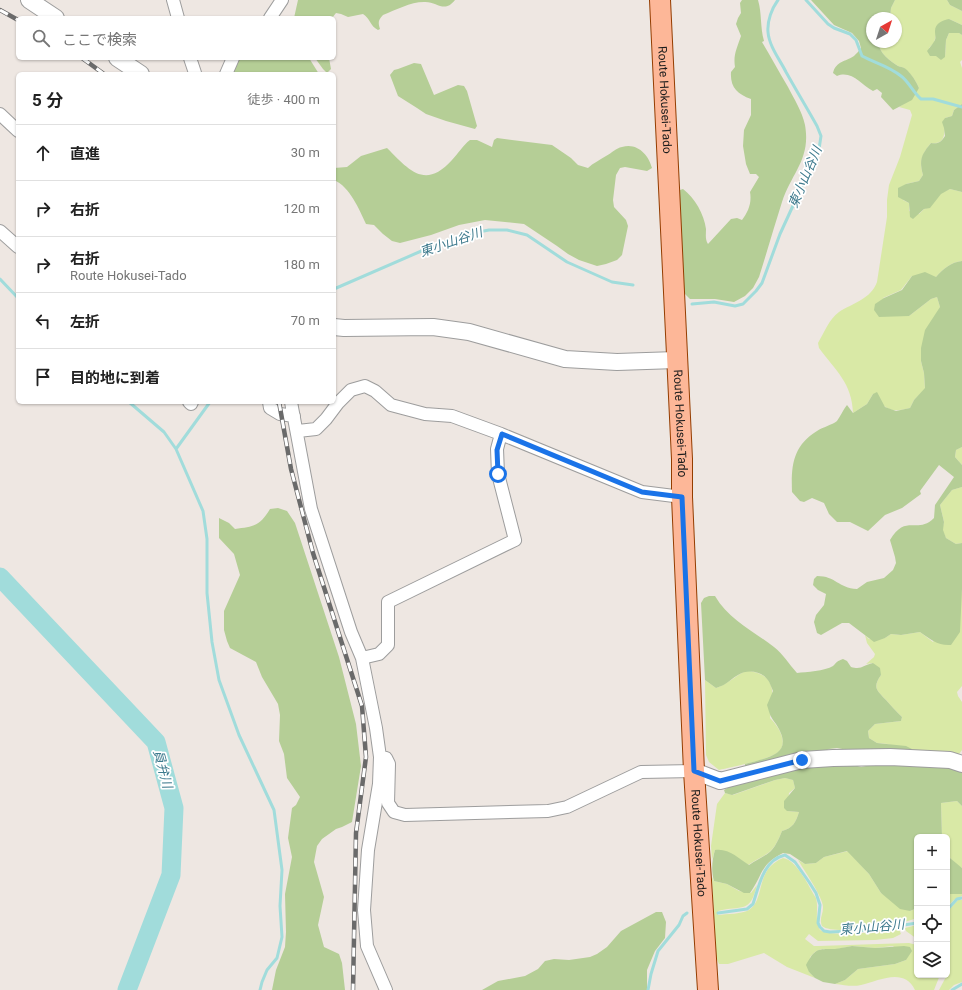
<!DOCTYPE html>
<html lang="ja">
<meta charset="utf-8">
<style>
body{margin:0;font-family:Roboto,"Noto Sans JP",sans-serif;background:#f2f2f2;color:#222}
.controls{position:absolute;right:12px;bottom:12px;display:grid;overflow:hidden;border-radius:6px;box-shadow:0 1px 3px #0004}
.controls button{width:36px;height:36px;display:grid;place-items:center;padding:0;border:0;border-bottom:1px solid #e0e0e0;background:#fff;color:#222;font:20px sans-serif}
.compass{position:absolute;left:866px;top:12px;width:36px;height:36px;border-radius:50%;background:#fff;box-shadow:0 1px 3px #0004;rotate:39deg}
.stop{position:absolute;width:12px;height:12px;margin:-9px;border:3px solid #1a73e8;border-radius:50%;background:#fff}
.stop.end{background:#1a73e8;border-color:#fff;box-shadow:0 1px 4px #0008}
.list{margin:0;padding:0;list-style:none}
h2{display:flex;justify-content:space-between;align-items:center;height:52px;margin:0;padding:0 16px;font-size:17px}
h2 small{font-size:13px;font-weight:400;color:#767676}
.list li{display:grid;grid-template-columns:26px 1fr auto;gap:12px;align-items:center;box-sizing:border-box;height:56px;padding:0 16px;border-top:1px solid #e0e0e0}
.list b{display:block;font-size:15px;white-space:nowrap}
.list p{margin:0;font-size:13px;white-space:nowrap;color:#767676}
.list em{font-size:13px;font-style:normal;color:#767676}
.icon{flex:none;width:22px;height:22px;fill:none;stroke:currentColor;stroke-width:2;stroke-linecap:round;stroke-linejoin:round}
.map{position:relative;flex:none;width:962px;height:990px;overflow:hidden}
.search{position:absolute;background:#fff;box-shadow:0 1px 3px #0004;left:16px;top:16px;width:320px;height:44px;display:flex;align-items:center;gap:10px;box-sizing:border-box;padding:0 14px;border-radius:6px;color:#767676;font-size:15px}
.panel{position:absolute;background:#fff;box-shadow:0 1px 3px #0004;left:16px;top:72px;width:320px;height:332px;border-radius:6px}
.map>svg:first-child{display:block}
.grass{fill:#d9e9a6}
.forest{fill:#b5ce96}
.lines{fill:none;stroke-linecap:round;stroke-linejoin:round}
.stream{stroke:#a1dcdb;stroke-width:3}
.river{stroke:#a1dcdb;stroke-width:19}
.minor-casing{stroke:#9d9d9d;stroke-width:14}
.tertiary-casing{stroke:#9d9d9d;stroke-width:18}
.primary-casing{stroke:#943d00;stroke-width:22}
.minor{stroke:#fff;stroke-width:12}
.tertiary{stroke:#fff;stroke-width:16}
.primary{stroke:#fdb798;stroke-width:20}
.rail-casing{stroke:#6a6a6a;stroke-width:4.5}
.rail{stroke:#fff;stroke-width:3;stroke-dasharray:9;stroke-linecap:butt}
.route{stroke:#1a73e8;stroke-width:5}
.labels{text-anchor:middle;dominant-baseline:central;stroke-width:3.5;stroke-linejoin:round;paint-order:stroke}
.street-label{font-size:12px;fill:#1c1c1c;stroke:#fff}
.water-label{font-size:13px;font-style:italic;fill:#3d7a8d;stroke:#fff}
</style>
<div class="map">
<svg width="962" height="990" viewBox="0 0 962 990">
<rect width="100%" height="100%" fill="#eee7e2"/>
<path class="grass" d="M895,0H947L950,5L962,11V25L949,19L936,35L934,43L929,48L945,57L946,40L949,33H959L962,35V60L960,62L962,68V104L954,110L952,116L945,118C944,129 948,145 931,143C922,154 919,161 923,175L919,181L906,184L903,200L909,203V211L919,214L924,209L930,207L941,193L950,189L962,192V261C951,262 943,269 936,277L912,276L901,290L883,298L909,316L931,299L937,297L940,307L921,361L924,373L925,389L914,400L910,408C889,413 887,410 873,394L867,404L853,413C852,383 836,371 819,348L818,343C824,333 829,319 839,312C853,303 871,299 877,282L887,217V200L889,185L900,157L912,115L910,110L899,107L905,103L919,88C916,81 912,75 906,70C904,67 901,67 898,66C890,61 878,52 879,42H896V18H890L891,8Z
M962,447V465L955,457L956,450Z
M962,487V543L956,544L946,538L942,530L944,522L940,505L952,490Z
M962,589V686L957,692L958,696L962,702V750L959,754L962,757L910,752L888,744L877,743L869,738L868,731L875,724L901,721L902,717C896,711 891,706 886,700C877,690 872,688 881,675L873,663L866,664L874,657L875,654L867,643L865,635L869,639L885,638L891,634L901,635L920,632L933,642L961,594Z
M748,670C752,672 756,672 760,674C778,681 772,704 770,718C777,725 787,739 781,749C776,759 731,767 719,770L709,762L706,755L705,680L716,688C728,684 736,675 748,670Z
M785,778L793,780L795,788L789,793L787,811L799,812C796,822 793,828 782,831C772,856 768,852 748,865L741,860L715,850L712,860L711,846L717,804L725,793L733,795L775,780Z
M957,801L962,806V868C947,858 947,854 947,837H942L941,803Z
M848,851L869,874L881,893L910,911L917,908V918C907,921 897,925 887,926C873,928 832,934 822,926C819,918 823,915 823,908C824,898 803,869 798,860L805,864L816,863L824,857Z
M783,858C797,860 809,887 816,898C819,909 814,920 820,930C834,938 882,931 899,929L901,934L893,938L875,940L818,941L809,934L805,939L814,946H818L909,943L917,945V975H940L934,990H915C904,967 879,981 861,985C853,987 844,985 835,984L845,980L858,969L895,964L906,960L893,946L875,948L852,946L837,949H822L815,952L810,957L809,972L815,978L787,967L764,953L728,964H719L716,957L712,877L714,881L727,884L739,891L751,893L757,885C750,914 742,905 718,911V915C726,914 743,914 749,910C766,899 754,870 783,858Z
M947,894H962V896L954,900L947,907Z
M958,900H962V982L954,985L949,990H939L947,975V912Z
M917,925V939L906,931L905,928Z"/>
<path class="forest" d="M298,0H455C444,14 437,1 424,2C410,2 396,10 383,15C378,20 378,23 380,29L378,30C370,26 370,18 363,14L348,17L341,14L336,13L332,18H294Z
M742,0H758C762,13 760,27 764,41L762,42C771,57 779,72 788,87C794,99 802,111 805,125C811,159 792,172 782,202C774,227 767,252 759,277L753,288L745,296L734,302L715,299H690L685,294L683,283L679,195L680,190L683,189C695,198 704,214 706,229C706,235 705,239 708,244L731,219L737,218L742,220C748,212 752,203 750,192L759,177L756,174H750L746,164L743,146L744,130L751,115V99C737,94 730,87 731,72L735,67C733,55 737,48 741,36L736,24L738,18L741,13L740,3Z
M811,0H895L891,8L890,18H872V42H879C878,52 890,61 898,66C901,67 904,67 907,70C912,75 916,81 919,88L912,100L893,110L881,97L882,93L877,89L873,91C861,85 852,70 837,76L833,73C836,61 845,62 854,56C856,54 859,51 861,48L859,41L852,33L834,25Z
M947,0H962V11L950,5Z
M949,19L962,25V35L959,33H949L946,40L945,57L941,60L936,56H930L927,51C930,47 933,44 935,40C936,37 935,35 935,31C935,23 943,20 949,19Z
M238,58H309L319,74H231Z
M315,58H329L331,69L327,73L323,69Z
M414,63L421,64L434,95L458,85L464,86L467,91L477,126L475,129L446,121L426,114L417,108L398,96L390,75L394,70L398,69Z
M962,104V192L950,189L941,194L930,208L924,209L913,219L910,217L909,203L898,197V188L906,184L919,181L923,175C919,160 921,155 931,143C939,144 941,142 945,136L944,128L942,122L945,118L952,116L954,110Z
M497,138L552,145L571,158L578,165L588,168C593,163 600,160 606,156C612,153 616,148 622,147C637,142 649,155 652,168L647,171L625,167L620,168L616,175L613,200L614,207L626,220L628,226L622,255L617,260L606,264L597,266L579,260L568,254L557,246L524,224L485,220L459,225L431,235L400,243L392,241L383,234L374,225L366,224C359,209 350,187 334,180V168L347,167L361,156L387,148C409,170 425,190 452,160C458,154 463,145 470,140H477L492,147L494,140Z
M962,261V447L956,450L955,457L962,465V487L952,490L940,505L944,522L943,530L946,538L956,544L962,543V589L960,632L951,645C938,646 930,639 920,632L901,635L891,634L885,638L874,642L849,623H842L821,635L817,633L814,622L816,615L824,605L826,594L818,590L813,585L814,579L817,576C836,576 838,588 857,589L867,582L884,578L893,570L896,563L895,557L890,540C906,513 917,535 934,518L935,505L954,477L939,465L920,491L921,494L902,508L885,515L868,531L850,522H837L829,514L824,503L812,498L804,502L800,501L792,492C791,465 793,446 817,431C823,427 832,425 837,421C840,417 843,410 847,405L853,413L867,404L873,394L877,392L885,407L896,411L910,408L914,400L925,388L924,373L921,361V348L925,330L940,307L937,297L931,299L909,316L879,317L874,310L875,304L884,298L902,290L912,276L925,272L936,277C943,269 951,262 962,261Z
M278,508L287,511L295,523L339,657L356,724L361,766L352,822L342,827L336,829L322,839L317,846L314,862L324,897L318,925L324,947L339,954L342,963L345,990H272L276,970L285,947L286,932L285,894L292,857L288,838L292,808L296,805L300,797L287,778L284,754L279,741L280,715L278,704L262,677L256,662L230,648L227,641L224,630V611L240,575L234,554L219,538V518L229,523L235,529C253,527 260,526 270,509Z
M709,596H715C729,620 752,630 774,647C783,654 789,664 797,673C806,672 825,671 833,666C837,662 837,661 843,659L847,661L851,667C862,670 863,665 873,663L880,668L881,675C872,688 877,690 886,700C891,706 896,711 902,717L901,721L875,724L868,731L869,738L877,743L906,746L912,749L910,752L853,751L837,748L829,749L822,753L745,767V764C768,757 796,755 776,724C770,716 770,715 767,705L773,691C771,687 770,682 767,679C761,671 747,669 738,675C728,681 728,684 716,688L705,680L701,603L704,598Z
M888,762L962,769V806L957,801L941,803L942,837H917V908L910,911L900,909L881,893L869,874L847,851L824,857L816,863L805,864L790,854L783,853C760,864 763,875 750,893H744L727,884L714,881C711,871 712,860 715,850C729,848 738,858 749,865C769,852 772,856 782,831C793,828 796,822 799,812L787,811L784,808V801L795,788L793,780L785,778L775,780L732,795L725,793L724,790L729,787L803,765L847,763L861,767Z
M947,853L950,858L962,868V894H947Z
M656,912H662L666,922L665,938L655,951L647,970V990H482L498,981L525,976L538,969L545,961L554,959L569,960L590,957L597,954L607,947L621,931Z
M852,946L875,948L904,946L910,947L912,951L906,960L895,964L858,969L845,980L835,984L823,982L815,978L809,972L806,965C815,948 818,949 835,949C841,948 847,947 852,946Z"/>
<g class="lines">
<path class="stream" d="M806,0L828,24L834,28L850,34L856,40L862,56C875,63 889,66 901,76C909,82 913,92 921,99H933L962,107
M0,279L18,298
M334,289L426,249L463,235L489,230H507L527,235L567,262L612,282L633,285
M692,304L714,302L735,306L743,304L756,291L762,283L780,234L819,149L821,136L817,126C807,108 796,90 786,72C780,60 769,46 768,32C767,21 772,8 778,0
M129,402L164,432L176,449L203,511L207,539V593L212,642L219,680L239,735L274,810L282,870L280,906L282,937L277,958L267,970L262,982L260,990
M176,449L210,402
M947,910L957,899L962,898
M718,913L747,909L753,904C759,886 763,860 785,855L795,862L809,882L816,893L820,905L818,923L820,927L824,931L830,932L871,930L917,923
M648,990L651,974L658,951L679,925L683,916L687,913
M952,990L962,984"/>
<path class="river" d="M0,577L156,742L174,808L171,875L127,990"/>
<g class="minor-casing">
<path id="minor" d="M173,0L178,18
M270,18L282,0
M190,58L195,73L194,74
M226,74L233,58
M0,114L18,131
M0,231L18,247
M189,402L191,404L192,402
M269,402L270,408L280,414L294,416
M291,402L311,509L351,632L362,658L376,728L380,757L379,784L368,850L364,910L367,946L386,990
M298,431L316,429L326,419L338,403L351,390L365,386L375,391L391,405L425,414L452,416L501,434L642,492L682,497
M362,658L379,654L388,645V602L515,540L498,474L497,449L501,434
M380,757L386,758L389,764L388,803L394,812L405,815L548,811L567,807L641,772L694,771"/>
</g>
<g class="tertiary-casing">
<path id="tertiary" d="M29,0L56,18
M117,58L141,74
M334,327L344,328L433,327L469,332L565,359L617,362L676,360
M694,771L720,781L802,760L833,758L890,757L950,760L962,764"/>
</g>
<g class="primary-casing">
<g id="primary">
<path id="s1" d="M660,0L682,459V497L694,771L708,990"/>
</g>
</g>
<use href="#minor" class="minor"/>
<use href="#tertiary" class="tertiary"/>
<use href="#primary" class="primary"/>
<g class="rail-casing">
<path id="rail" d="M0,10L18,20
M82,58L104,74
M279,402L291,469L313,553L362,706L366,757L356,833L353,990"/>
</g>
<use href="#rail" class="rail"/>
</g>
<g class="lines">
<path class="route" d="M498,474L497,450L502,434L642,492L682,497L694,771L720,781L802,760"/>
</g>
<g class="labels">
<g class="street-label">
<text stroke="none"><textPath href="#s1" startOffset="100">Route Hokusei-Tado</textPath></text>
<text stroke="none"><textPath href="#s1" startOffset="424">Route Hokusei-Tado</textPath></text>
<text stroke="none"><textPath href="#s1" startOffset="844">Route Hokusei-Tado</textPath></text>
</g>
<g class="water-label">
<text transform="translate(805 177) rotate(-67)">東小山谷川</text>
<text transform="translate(451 242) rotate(-19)">東小山谷川</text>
<text transform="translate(163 769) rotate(75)">員弁川</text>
<text transform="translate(872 927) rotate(-5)">東小山谷川</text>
</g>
</g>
</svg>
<div class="controls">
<button>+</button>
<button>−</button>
<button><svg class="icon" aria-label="locate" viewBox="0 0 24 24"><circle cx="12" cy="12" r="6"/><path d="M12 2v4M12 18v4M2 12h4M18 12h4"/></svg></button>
<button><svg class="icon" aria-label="layers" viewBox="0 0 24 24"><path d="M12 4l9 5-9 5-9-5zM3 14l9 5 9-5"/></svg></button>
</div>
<svg class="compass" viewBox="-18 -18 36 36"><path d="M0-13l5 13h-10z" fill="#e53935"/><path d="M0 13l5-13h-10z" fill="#767676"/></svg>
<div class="stop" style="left:498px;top:474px"></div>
<div class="stop end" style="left:802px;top:760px"></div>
<div class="search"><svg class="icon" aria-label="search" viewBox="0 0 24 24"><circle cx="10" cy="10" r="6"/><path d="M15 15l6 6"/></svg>ここで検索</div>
<section class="panel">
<h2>5 分<small>徒歩 · 400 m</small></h2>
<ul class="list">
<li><svg class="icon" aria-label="ahead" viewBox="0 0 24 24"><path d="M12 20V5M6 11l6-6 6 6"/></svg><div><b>直進</b></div><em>30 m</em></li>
<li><svg class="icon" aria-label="right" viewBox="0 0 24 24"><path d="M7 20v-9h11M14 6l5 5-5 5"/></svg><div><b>右折</b></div><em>120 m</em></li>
<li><svg class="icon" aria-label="right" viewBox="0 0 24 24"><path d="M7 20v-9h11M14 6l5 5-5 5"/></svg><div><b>右折</b><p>Route Hokusei-Tado</p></div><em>180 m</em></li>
<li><svg class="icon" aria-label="left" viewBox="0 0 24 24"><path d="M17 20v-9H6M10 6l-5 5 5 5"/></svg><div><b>左折</b></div><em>70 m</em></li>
<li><svg class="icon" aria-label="arrive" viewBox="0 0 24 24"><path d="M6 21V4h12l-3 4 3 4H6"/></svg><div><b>目的地に到着</b></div></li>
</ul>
</section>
</div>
